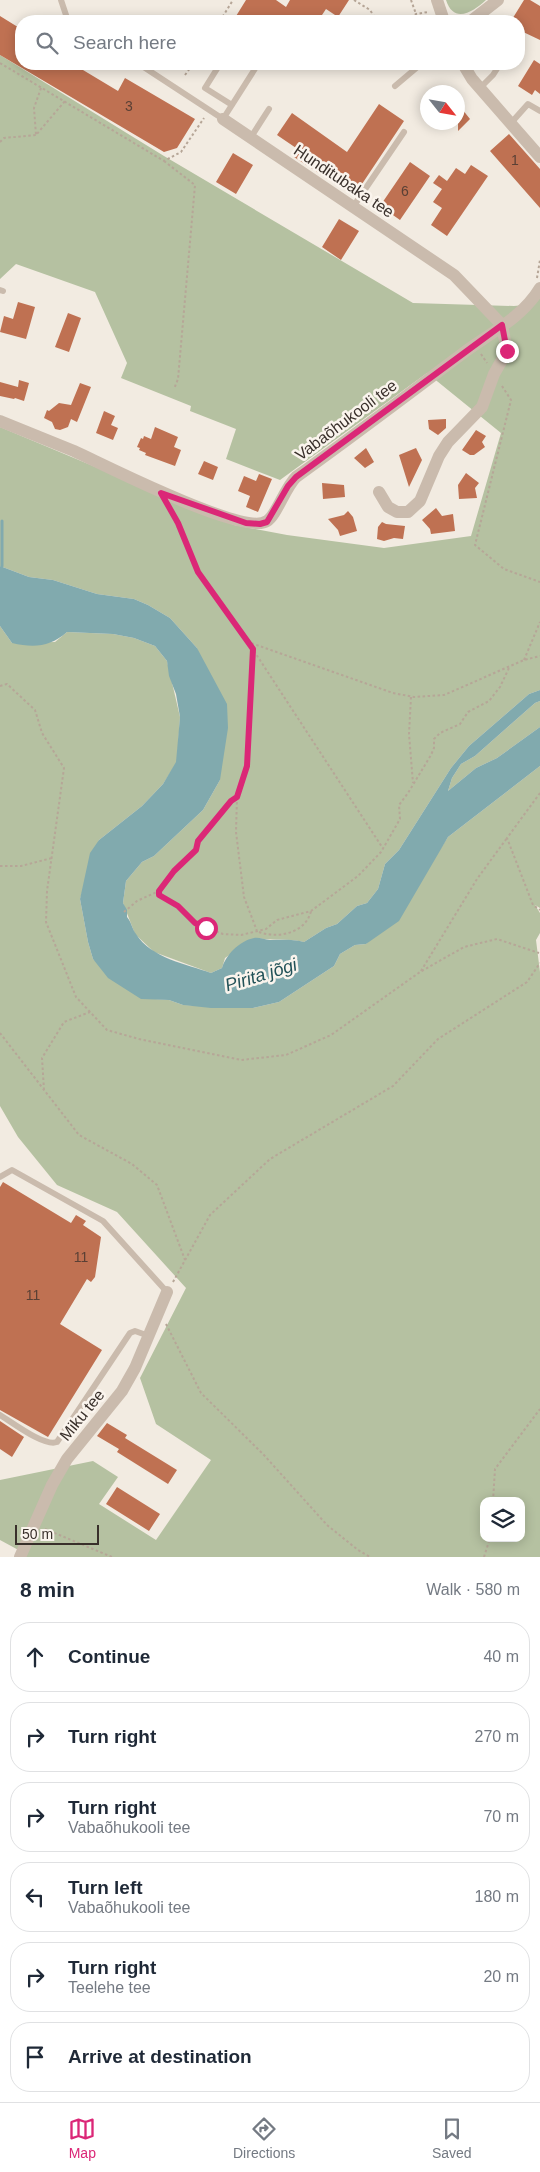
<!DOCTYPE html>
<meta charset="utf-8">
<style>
body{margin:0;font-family:Arial,sans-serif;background:#f2f2f3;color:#1f2937}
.controls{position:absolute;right:15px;bottom:15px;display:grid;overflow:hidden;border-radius:10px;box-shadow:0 2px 12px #0003}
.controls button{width:45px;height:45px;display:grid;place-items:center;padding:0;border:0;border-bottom:1px solid #e0e1e3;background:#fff;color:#1f2937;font:25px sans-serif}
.compass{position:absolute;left:420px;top:85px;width:45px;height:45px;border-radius:50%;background:#fff;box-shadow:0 2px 12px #0003;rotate:121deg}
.scale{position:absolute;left:15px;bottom:12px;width:84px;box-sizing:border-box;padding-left:5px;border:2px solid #39302b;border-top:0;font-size:14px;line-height:18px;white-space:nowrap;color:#39302b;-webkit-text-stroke:4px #faf4ed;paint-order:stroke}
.stop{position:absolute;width:15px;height:15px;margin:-11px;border:4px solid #db2777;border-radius:50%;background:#fff}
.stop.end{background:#db2777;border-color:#fff;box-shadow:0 1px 5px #0008}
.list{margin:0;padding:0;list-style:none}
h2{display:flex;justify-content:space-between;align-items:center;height:65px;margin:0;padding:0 20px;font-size:21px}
h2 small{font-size:16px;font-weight:400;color:#747a83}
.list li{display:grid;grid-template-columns:32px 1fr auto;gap:15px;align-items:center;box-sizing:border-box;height:70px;margin:0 10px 10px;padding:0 10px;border:1px solid #e0e1e3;border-radius:20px}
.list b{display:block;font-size:19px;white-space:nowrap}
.list p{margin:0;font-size:16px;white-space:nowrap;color:#747a83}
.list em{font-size:16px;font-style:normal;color:#747a83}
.icon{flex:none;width:28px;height:28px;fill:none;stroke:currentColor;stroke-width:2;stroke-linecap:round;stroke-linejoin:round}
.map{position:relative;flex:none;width:540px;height:1557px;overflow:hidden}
.search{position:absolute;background:#fff;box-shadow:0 2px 12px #0003;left:15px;right:15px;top:15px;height:55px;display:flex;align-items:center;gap:12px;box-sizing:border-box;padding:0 18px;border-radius:20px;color:#747a83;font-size:19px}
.sheet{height:545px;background:#fff}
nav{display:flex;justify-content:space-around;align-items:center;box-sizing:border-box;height:70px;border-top:1px solid #e0e1e3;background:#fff;font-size:14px;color:#747a83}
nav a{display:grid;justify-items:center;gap:2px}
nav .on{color:#db2777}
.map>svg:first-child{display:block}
.green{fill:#b5c1a1;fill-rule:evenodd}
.water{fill:#81aaae}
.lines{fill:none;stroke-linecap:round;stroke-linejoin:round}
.stream{stroke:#81aaae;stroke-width:3}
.building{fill:#bf7152}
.path{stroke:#b6a697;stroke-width:2;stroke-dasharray:2.5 2.5;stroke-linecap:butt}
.lane{stroke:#cabbad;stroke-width:6}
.street{stroke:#cabbad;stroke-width:12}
.route{stroke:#db2777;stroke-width:6}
.labels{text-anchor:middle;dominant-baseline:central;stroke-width:5;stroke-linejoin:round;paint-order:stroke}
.number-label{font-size:14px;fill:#5a4035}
.street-label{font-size:16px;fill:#39302b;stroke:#faf4ed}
.water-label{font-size:18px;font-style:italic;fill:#235258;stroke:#faf4ed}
</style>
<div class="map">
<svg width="540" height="1557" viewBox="0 0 540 1557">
<rect width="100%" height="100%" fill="#f2ebe1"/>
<path class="green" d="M446,0H486C474,11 454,25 446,0Z
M0,55L164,156L413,303L514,306L535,304L540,296V690L529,694L469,746L451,768L399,850L385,864L378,889L367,903L357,906L337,924L326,928L304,942C287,938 272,941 255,938L225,958L222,968L211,973L154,952L135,934L123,903L126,881L142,862L154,856L203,810L220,780L197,648L170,618L148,605L134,599L97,594L53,580L29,577L0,566V427L234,525L287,535L384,548L471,536L501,433L427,373L280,480L226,459L236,429L190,411L191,406L121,378L127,363L95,292L16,264L0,279Z
M0,626L12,643L55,642L67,632L113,634L134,638L155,646L167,661L180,717L177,762L163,784L142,806L99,840L80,899L88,942L93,959L141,998L169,1000L183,1005L253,1008L279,1002L334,966L340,954L355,945L366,944L423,876L448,837L540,766V908L535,905L540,913V933L536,940L540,972V1557H23L24,1553L0,1540V1480L93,1461L118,1477L99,1504L156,1540L211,1460L156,1424L140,1378L186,1288L117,1212L57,1185L18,1137L0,1106ZM484,1501H521V1538H484Z
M540,701V727L497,758L476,768L448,791L452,778L461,764L475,756L535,703Z"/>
<path class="water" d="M0,566L29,577L53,580L97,594L134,599L148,605L170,618L197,648L227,704L228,728L220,780L203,810L154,856L142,862L126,881L123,903L127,910V917C132,923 132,929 136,934C151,958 186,964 211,973L222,968C226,955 239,941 254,938C259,937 265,940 270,940C282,940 292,939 304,942L326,928L337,924L357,906L367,903L378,889L385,864L399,850L451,768L469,746L529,694L540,690V701L535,703L475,756L461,764L452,778L448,791L476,768L497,758L540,727V766L448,837L399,921L366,944L355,945L340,954L334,966L279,1002L253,1008H211L183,1005L169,1000L141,999L108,978L93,959L88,942L80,899L90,853L99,840L142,806L163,784L176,762L180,717L176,694L169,676L167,661L155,646L134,638L113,634L67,632C50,647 34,648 12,643L0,626Z"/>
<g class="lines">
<path class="stream" d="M2,521V566"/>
</g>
<path class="building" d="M246,0H276L286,7L290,0H349L338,17L326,9L318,21H233Z
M524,0H530L540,6V40L519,30V21H511Z
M0,16L21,29V64H73L118,91L125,78L195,119L177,148L164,152L0,55Z
M534,60L540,64V94L535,90L532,95L518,86Z
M379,104L404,121L354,196L294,157L299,150L277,135L292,113L347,152Z
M458,104L470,119L458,131Z
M509,134L540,169V208L490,151Z
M233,153L253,165L236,194L216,182Z
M410,162L430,176L400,220L380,206Z
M471,165L488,176L447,236L431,225L442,208L433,202L442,189L433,183L439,175L447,181L456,168L465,174Z
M339,219L359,231L341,260L322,247Z
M18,302L35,307L26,339L0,332L4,316L13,319Z
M68,313L81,318L69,352L55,347Z
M19,380L29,383L24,401L15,398L14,399L0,396V382L18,387Z
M80,383L91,387L77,422L71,419L68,427L60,430L55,429L52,422L44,418L47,410L49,411L59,403L71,405Z
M104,411L115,416L111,425L118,428L113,440L96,433Z
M446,419V428L438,435L429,429L428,420Z
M155,427L178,437L174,447L181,450L175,466L145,455L146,453L139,450L140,448L137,447L141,438L143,439L144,436L151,439Z
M476,430L486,436L482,442L485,447L474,455H470L462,450Z
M366,448L374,462L365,468L354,458Z
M416,448L422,460L409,487L399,455Z
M204,461L218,467L213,480L198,474Z
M466,473L479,483L475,488L477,498L459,499L458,485Z
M259,474L272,479L258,512L246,507L250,496L238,491L244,476L256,481Z
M322,483L344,485L345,497L323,499Z
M436,508L442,516L453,514L455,531L431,534L430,529L422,520Z
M348,511L353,517L357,531L340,536L338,530L328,519L344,515Z
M382,522L386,524L405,526L403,539L394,538L384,541L377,539L378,527Z
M3,1182L71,1223L76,1215L86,1221L83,1225L101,1237L95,1277L91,1282L87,1279L60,1324L102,1350L48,1437L0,1410V1187Z
M0,1421L24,1437L12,1457L0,1449Z
M107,1423L127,1435L125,1438L177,1470L168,1484L117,1452L119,1449L97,1436Z
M117,1487L160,1514L149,1531L106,1504Z"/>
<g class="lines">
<path class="path" d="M354,0L370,10L377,21
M411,0L416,14
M220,21L233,0
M407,21L416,14L428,12
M0,63L164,161L181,152L204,118
M289,64L297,69L333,64
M185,75L193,64
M41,88L34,108L36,135L65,101
M0,142L4,138L36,135
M164,161L195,185L178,379L174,389
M537,278L540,260
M481,354L487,363
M502,386L511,400L475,545L504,569L540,582
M169,508L198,572L248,642L393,693L414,697L444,695L524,660L540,656
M248,642L253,649V665L247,766L237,797L231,801L198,841L196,850L174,871L159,891V895L178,906L195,923L223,934L241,935L266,929L277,920L311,911L358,876L381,852L400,819L399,805L408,793L431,755L434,748V739L440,733L460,724L468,712L489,701L500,687L509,668
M254,651L382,847
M524,660L540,622
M0,686L7,684L35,710L42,733L64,768L47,891L46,922L76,997L107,1030L139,1039L241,1060L286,1055L331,1035L420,972L464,947L497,939L539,953
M411,697L409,734L413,783
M540,793L507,838L533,905L540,910
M237,797L236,832L244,897L257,931
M0,866H21L52,858
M124,912L137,901L159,891
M259,932C278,939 306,933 311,911
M421,971L477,879L507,838
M0,1033L79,1135L132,1164L157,1185L185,1260
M44,1090L42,1058L64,1022L90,1012
M173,1282L210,1215L270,1159L393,1086L438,1039L527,982L540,963
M166,1324L201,1393L263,1454L327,1525L358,1550L370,1557
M493,1501L495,1469L540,1409
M45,1529L112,1557
M484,1557L490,1538"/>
<path class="lane" d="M61,0L68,21
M139,64L223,119L258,64
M220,64L205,88L232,105
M395,86L421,64
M480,88L493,75L500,64
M511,123L528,104L540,111
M251,137L269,109
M353,207L404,132
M0,290L3,291
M0,1177L12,1170L103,1221L167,1292
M0,1415C12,1422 44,1447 57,1442L130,1333L135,1331L149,1336"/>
<path class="street" d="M437,0L444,21
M471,21L498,0
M463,64L472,79L540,157
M223,119L454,275L502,325L507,351L494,374L482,407L448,442L439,456L420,501L408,512H397L388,507L379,492
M0,421C25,431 49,441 74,451C103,464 244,537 267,521C276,516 285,488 296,477C352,437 407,395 462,354C490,333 522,318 540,288
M20,1557L52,1485L67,1459L122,1391L135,1368L167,1292"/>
</g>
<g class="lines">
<path class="route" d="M206,928L195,923L178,906L159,895V891L174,871L196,850L198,841L231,801L237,797L247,766L253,649L198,572L178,523L161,493L246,523L260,524L267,522L288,486L296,477L502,325L507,351"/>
</g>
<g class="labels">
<g class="number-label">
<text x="129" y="106">3</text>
<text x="515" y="160">1</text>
<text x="405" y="191">6</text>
<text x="81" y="1257">11</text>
<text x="33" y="1295">11</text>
</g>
<g class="street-label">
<text transform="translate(344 181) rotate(34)">Hunditubaka tee</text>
<text transform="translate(346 420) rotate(-37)">Vabaõhukooli tee</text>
<text transform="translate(82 1415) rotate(-51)">Miku tee</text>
</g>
<g class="water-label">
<text transform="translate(261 975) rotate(-17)">Pirita jõgi</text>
</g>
</g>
</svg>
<div class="controls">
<button><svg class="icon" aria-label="layers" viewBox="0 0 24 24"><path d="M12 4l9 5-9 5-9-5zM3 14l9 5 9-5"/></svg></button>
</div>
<svg class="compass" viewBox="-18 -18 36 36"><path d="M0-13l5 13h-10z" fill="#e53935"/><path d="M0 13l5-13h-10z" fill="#747a83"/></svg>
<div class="scale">50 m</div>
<div class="stop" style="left:206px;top:928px"></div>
<div class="stop end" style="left:507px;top:351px"></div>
<div class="search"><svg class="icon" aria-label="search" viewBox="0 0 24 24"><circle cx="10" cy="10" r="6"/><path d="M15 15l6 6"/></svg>Search here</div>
</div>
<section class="sheet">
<h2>8 min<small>Walk · 580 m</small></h2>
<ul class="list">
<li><svg class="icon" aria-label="ahead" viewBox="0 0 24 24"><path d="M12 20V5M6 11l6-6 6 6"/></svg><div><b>Continue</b></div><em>40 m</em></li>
<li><svg class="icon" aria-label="right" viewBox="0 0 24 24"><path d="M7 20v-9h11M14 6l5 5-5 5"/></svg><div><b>Turn right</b></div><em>270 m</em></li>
<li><svg class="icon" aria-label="right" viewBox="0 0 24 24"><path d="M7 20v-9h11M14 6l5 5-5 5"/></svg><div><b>Turn right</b><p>Vabaõhukooli tee</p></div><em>70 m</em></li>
<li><svg class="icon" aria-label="left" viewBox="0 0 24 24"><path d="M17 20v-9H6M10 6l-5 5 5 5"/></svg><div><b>Turn left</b><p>Vabaõhukooli tee</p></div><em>180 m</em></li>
<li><svg class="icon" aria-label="right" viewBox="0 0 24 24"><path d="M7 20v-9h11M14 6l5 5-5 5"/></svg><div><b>Turn right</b><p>Teelehe tee</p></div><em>20 m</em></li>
<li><svg class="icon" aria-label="arrive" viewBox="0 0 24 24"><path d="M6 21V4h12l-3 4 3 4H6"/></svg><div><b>Arrive at destination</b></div></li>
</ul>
</section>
<nav>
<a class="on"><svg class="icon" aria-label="map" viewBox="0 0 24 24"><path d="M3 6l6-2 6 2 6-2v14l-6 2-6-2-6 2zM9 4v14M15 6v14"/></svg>Map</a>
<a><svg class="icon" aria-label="directions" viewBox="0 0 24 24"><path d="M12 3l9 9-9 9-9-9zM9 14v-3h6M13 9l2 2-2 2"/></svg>Directions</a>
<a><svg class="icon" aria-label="saved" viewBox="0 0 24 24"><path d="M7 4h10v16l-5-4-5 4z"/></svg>Saved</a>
</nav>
